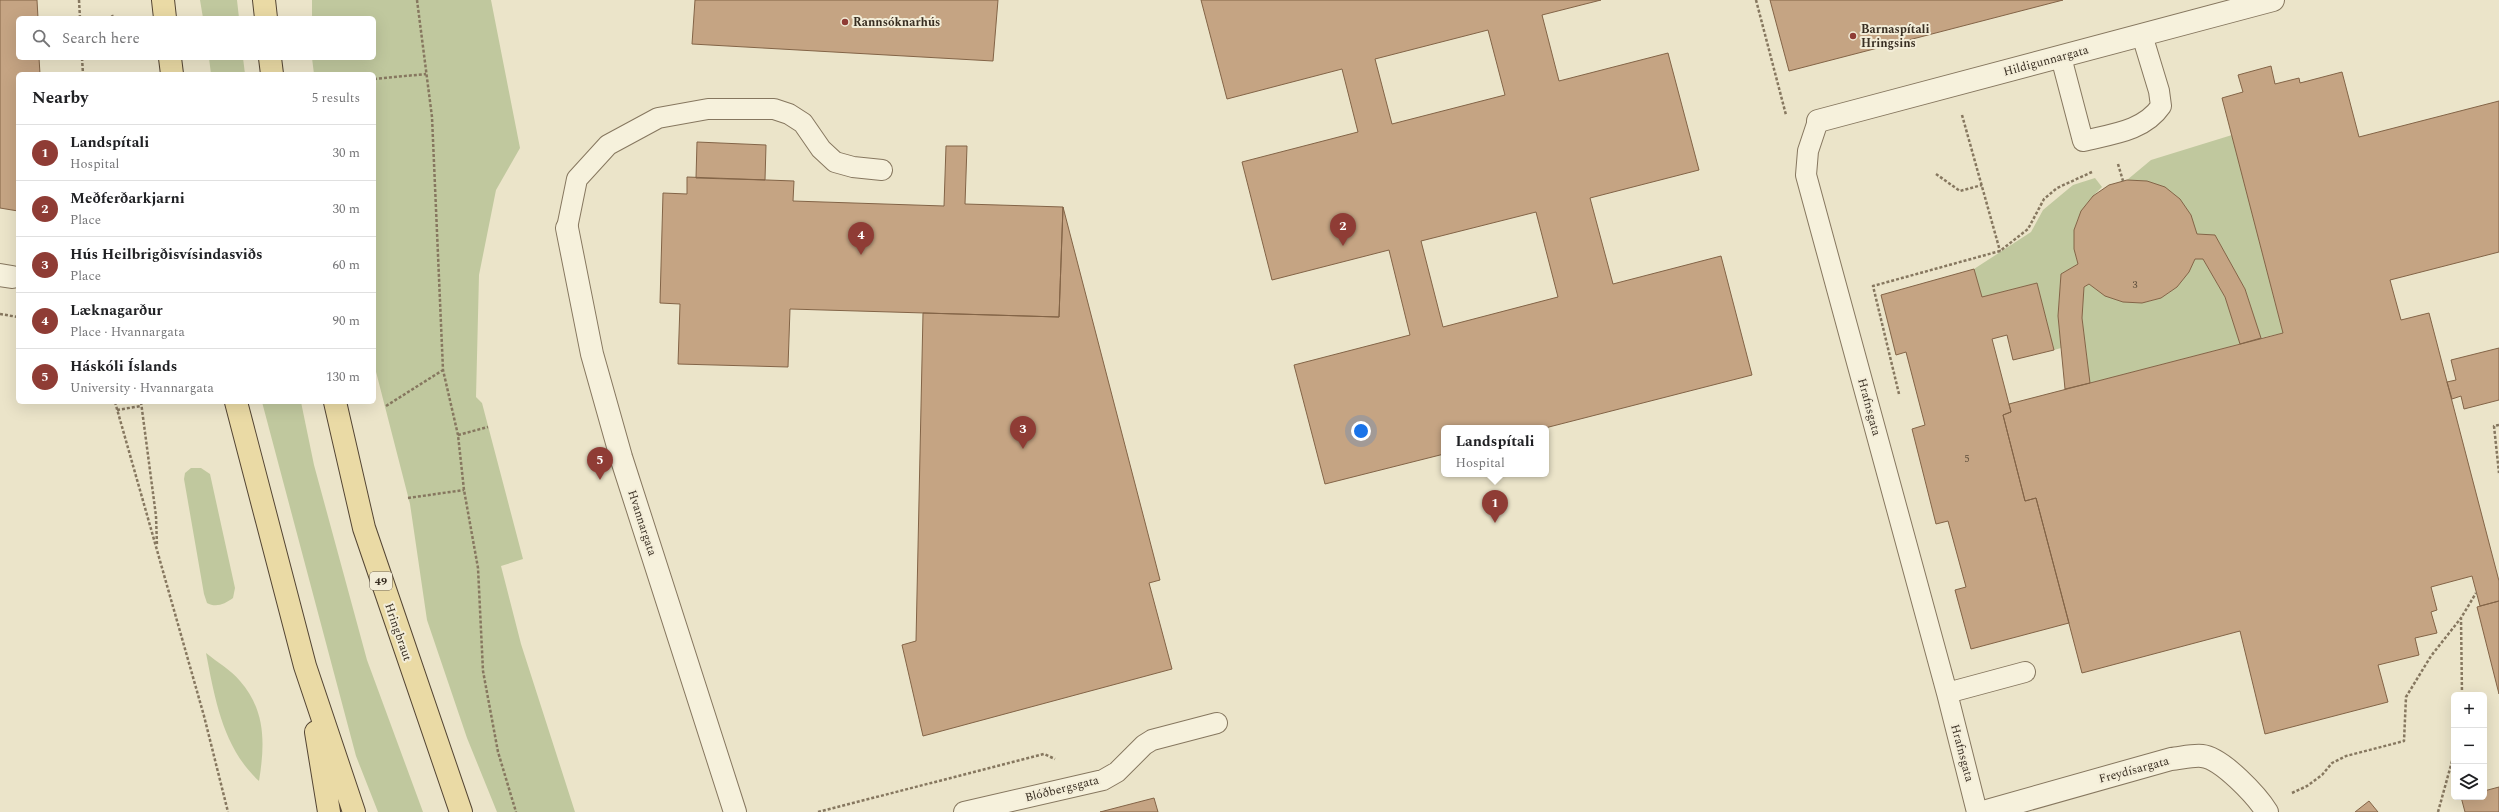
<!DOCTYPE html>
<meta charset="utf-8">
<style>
body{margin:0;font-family:Spectral,serif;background:#f2f2f2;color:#202124}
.controls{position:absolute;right:12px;bottom:12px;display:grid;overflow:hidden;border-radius:6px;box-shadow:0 4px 16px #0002}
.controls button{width:36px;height:36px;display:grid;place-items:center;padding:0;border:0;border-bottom:1px solid #e0e0e0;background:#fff;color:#202124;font:20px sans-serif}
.you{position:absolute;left:1361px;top:431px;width:14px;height:14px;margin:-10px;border:3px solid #fff;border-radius:50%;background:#1a73e8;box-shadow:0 0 0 6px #1a73e833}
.badge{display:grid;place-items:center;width:26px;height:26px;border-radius:50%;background:#8f3c35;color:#fff;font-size:13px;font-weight:700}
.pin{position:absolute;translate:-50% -33px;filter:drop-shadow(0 1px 2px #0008)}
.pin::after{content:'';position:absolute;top:21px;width:14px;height:12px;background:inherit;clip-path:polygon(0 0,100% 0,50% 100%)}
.popup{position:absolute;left:1441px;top:425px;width:108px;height:52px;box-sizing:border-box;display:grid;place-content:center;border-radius:6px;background:#fff;filter:drop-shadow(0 1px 3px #0005);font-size:13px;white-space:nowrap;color:#757577}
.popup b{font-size:15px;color:#202124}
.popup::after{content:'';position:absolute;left:50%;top:100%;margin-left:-8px;border:8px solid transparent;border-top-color:#fff}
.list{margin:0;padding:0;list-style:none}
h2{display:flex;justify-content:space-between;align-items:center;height:52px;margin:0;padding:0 16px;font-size:17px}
h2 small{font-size:13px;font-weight:400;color:#757577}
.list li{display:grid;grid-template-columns:26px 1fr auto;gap:12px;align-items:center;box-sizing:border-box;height:56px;padding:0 16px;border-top:1px solid #e0e0e0}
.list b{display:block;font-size:15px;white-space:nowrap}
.list p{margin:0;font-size:13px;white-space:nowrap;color:#757577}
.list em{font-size:13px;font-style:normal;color:#757577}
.icon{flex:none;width:22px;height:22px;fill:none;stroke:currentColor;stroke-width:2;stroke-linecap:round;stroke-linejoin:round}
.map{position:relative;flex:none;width:2499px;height:812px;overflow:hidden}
.search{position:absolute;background:#fff;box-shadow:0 4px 16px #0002;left:16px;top:16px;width:360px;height:44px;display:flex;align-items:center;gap:10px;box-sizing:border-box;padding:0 14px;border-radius:6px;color:#757577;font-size:15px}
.panel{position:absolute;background:#fff;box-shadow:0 4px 16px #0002;left:16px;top:72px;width:360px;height:332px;border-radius:6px}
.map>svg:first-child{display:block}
.green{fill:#c0c89e}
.building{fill:#c5a483;stroke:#836447;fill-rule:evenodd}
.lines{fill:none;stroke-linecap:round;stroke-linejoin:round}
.service-casing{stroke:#86775f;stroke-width:22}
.minor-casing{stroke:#86775f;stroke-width:24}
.primary-casing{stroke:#544533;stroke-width:24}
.path{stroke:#86775f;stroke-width:2.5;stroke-dasharray:3 2;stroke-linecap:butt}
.service{stroke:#f6f1dc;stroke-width:20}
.minor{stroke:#f6f1dc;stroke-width:22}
.primary{stroke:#eadaa5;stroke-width:22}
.poi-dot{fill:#8f3c35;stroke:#f3edd8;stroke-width:1.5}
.labels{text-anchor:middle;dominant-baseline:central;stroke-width:4;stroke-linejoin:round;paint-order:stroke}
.number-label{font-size:10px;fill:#5b4c3a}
.shield{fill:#f3edd8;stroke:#706759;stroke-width:1}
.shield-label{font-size:11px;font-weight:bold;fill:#382e22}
.poi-label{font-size:12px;font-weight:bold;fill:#382e22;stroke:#f3edd8;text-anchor:start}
.street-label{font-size:12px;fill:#382e22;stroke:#f3edd8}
</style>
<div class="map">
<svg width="2499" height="812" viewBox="0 0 2499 812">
<rect width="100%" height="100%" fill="#ebe4c9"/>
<path class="green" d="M200,0H237L239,18H203Z
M312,0H491L520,148L496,190L479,275L476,397L482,403L523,559L501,566L521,644L575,812H497L467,738L427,620L410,504L374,364V74H314L312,58H374V18H312Z
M209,58H243L245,74H211Z
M2232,135L2283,333L2261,338L2245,289L2215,236L2197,234C2186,196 2166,182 2127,180L2151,160Z
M2095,178L2102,187C2077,211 2068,230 2078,264L2061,274L2058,316L2061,348L2054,350L2037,283L1982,297L1974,269L2031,232L2043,210L2073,185Z
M2195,259H2203L2225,297L2240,344L2090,383L2082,318L2084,287L2089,284C2130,315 2174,307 2195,259Z
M262,402H301L314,465L367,660L423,812H378L356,756Z
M191,468H201L210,474L235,588L233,598C225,604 216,608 207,603L204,594L184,479L185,473Z
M206,653C217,662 231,670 240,681C266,711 265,744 259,781C223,748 215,699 206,653Z"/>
<path class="building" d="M0,0H37L38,18H18V58H39L40,74H18V211L0,208Z
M695,0H998L993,61L692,44Z
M1201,0H1601L1542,15L1559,81L1668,53L1699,170L1590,198L1613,284L1721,256L1752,375L1545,428H1444V454L1325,484L1294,365L1410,335L1389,250L1272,280L1242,162L1358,132L1342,69L1227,99ZM1488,30L1505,95L1392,124L1375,59ZM1536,212L1558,297L1443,327L1421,241Z
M1770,0H2063L1789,71Z
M2271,66L2275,84L2299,78L2300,83L2342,72L2359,137L2499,101V252L2390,280L2401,320L2429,313L2499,581V601L2480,606L2472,576L2431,587L2437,610L2431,612L2437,633L2415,638L2419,655L2378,665L2388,702L2265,734L2240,631L2082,673L2036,498L2025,501L2003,415L2011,412L2009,404L2283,333L2222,98L2243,92L2238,75Z
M697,142L766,145L765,180L696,178Z
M946,146H967L965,204L1063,207L1059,317L790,309L788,367L678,364L680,304L660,303L663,193L687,194V177L794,181L793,201L944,206Z
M2127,180L2147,181L2165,187L2180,199L2191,215L2197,234L2215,235L2245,289L2261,338L2240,344L2225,297L2203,259H2195L2189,272L2177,287L2161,298L2142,303L2123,302L2105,296L2089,284L2084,287L2082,318L2090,383L2065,389L2058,316L2061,274L2078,264L2074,249V230L2081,211L2093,196L2109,185Z
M1063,207L1160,580L1149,583L1172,669L923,736L902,645L916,641L923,313L1059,317Z
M1974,269L1982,297L2037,283L2054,350L2013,360L2007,335L1992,339L2011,412L2003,415L2022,489L2025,501L2036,498L2069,623L1971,649L1955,590L1966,587L1948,521L1936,524L1912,429L1925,425L1906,352L1896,355L1881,295Z
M2499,348V400L2464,409L2461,396L2452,399L2447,382L2456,380L2451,360Z
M2499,601V694L2477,607Z
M2499,787V812H2465L2461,797H2484V791Z
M1154,798L1158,812H1100Z
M2369,801L2378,812H2355Z"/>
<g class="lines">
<g class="service-casing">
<path id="service" d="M2061,57L2083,141C2112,134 2144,131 2161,106L2159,91L2142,35
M1818,121L1808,151L1806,175L1947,693
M567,228L577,179L608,145L658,118L708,109H774L789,114L803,123L821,149L835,162L853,167L882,170
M964,812L1103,780L1117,772L1144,745L1152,740L1217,723
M1977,812L1947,693L2025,672"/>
</g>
<g class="minor-casing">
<path id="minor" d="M1818,121L2273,0
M567,228L592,354L621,457L735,812
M0,275L12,277
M1983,812L2171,759C2181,758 2193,755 2202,756C2222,758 2257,796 2267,812"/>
</g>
<g class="primary-casing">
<path id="primary" d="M163,0L165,18
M264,0L266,18
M170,58L172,74
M270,58L272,74
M236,402L305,666L354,812
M335,402L364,528L461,812
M316,732L329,812"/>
</g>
<path class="path" d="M79,0L80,18
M417,0L432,117L443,370L458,435L464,490L478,568L483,671L498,752L516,812
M1756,0L1786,115
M112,15L113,18
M82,58L83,74
M374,79L426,74
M1962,115L2000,251
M2118,164L2123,181
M1936,174L1960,191L1982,185
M0,314L18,317
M1899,394L1873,286L2000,251L2028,229L2044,199L2057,188L2092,172
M115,402L204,716L228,812
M141,402L156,516L157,546
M386,406L443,370
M117,410L141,406
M2499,425L2494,426L2499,473
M458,435L488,427
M408,498L464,490
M2462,695L2461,618L2476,593
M2292,793L2307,786L2322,775L2332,763L2346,756L2404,741L2406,697L2431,656L2461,618
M818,812L1044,754L1055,759
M2438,812L2454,754"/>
<use href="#service" class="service"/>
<use href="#minor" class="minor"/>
<use href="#primary" class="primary"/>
</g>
<g class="poi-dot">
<circle cx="845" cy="22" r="4"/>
<circle cx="1853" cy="36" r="4"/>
</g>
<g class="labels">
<g class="number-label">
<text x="2135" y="285">3</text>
<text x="1967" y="459">5</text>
</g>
<rect class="shield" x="370" y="572" width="22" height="18" rx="3"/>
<g class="shield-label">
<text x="381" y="581">49</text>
</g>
<g class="poi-label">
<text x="853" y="22">Rannsóknarhús</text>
<text x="1861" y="29">Barnaspítali<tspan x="1861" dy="14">Hringsins</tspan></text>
</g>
<g class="street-label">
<text transform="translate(2046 61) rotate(-15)">Hildigunnargata</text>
<text transform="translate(1869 407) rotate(75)">Hrafnsgata</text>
<text transform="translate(642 523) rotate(72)">Hvannargata</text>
<text transform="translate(398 632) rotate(71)">Hringbraut</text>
<text transform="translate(1962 753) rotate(75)">Hrafnsgata</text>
<text transform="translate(2134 770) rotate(-15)">Freydísargata</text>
<text transform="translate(1062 789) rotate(-14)">Blóðbergsgata</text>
</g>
</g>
</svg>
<div class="controls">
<button>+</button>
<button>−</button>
<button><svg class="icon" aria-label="layers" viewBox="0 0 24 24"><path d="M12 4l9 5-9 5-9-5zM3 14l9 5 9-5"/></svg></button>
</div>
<div class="you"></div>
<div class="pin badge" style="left:1495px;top:523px">1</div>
<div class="popup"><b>Landspítali</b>Hospital</div>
<div class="pin badge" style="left:1343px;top:246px">2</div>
<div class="pin badge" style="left:1023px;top:449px">3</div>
<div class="pin badge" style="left:861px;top:255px">4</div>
<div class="pin badge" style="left:600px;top:480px">5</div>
<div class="search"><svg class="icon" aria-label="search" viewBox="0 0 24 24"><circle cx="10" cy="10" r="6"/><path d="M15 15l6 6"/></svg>Search here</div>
<section class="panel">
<h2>Nearby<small>5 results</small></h2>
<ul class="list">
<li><span class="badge">1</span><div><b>Landspítali</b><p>Hospital</p></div><em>30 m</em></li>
<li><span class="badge">2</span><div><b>Meðferðarkjarni</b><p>Place</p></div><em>30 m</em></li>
<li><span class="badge">3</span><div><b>Hús Heilbrigðisvísindasviðs</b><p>Place</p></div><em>60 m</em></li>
<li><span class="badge">4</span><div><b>Læknagarður</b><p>Place · Hvannargata</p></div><em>90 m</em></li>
<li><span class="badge">5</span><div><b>Háskóli Íslands</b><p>University · Hvannargata</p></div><em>130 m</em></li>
</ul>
</section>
</div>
